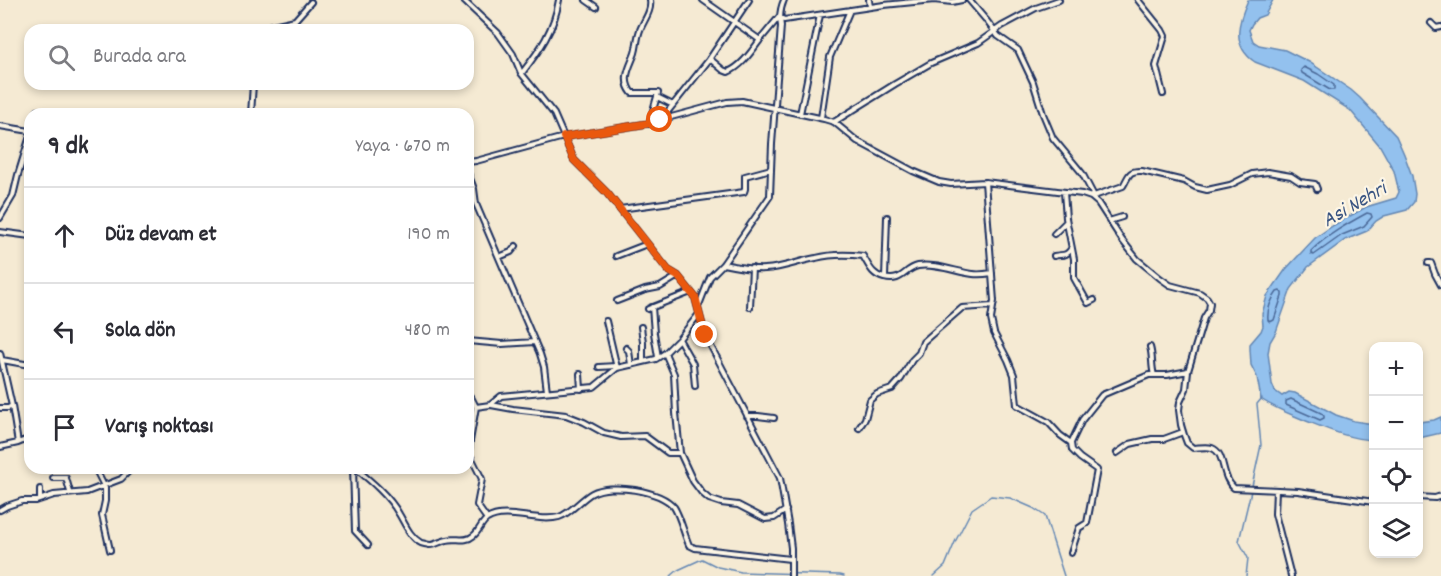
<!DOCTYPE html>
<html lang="tr">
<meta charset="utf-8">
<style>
body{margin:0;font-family:Dekko,sans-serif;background:#f2f2f3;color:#2b2b33}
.controls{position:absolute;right:18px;bottom:18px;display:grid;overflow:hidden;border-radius:12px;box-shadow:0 3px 9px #0003}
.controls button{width:54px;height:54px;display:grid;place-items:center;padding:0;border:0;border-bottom:2px solid #e1e1e2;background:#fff;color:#2b2b33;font:30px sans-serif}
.stop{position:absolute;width:18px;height:18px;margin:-14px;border:4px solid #ea580c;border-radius:50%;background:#fff}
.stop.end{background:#ea580c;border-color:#fff;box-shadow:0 2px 6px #0008}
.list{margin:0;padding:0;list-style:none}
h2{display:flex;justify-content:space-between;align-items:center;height:78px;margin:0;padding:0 24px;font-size:26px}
h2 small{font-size:20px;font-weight:400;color:#7c7c81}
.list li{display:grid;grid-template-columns:39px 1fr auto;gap:18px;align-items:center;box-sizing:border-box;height:96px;padding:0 24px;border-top:2px solid #e1e1e2}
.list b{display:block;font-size:22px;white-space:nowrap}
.list em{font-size:20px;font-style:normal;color:#7c7c81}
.icon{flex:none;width:33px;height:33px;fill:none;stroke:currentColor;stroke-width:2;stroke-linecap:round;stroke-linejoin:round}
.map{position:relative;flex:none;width:1441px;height:576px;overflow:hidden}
.search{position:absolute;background:#fff;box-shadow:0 3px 9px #0003;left:24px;top:24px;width:450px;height:66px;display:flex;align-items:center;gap:15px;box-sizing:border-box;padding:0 21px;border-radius:18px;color:#7c7c81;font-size:22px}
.panel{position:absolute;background:#fff;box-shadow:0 3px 9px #0003;left:24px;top:108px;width:450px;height:366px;border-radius:18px}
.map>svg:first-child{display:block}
.water{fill:#93c1ee;stroke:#6387b4;stroke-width:1.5}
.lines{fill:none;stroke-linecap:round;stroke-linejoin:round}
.shore{stroke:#4b6998;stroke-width:1.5}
.stream{stroke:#6387b4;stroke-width:1.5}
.minor-casing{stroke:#1b2f5e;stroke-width:8}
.minor{stroke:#fcf5e5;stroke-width:4}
.route{stroke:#ea580c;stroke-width:8}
.labels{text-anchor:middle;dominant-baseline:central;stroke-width:4.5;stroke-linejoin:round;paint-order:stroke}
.water-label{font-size:21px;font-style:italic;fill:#395482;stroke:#fcf5e5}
</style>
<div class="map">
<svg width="1441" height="576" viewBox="0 0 1441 576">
<rect width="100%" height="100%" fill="#f5ead3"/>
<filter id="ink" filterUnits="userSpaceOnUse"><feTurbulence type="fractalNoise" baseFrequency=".0167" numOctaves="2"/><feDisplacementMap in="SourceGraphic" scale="12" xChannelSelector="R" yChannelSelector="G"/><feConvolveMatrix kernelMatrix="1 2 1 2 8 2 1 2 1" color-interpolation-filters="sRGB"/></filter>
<g filter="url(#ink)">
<path class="water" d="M1248,0H1273L1265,15L1257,18L1252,24L1249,30L1253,41L1259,45L1285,50L1309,62L1351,90L1360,98L1396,136L1404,154L1412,176L1415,194L1414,202L1407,210L1384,216L1376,221L1367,231L1345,240L1308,267L1291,289L1276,332L1270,342L1268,353L1272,384L1275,391L1282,396L1289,392L1295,393L1336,415L1354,421L1373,424V440C1349,439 1327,429 1304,420C1290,414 1274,408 1261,399L1257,377L1251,365L1250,349V344L1261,331L1263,326L1262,314L1267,296L1286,269L1315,238L1334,225L1366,207L1396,198L1399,192L1394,171L1380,146L1350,110L1304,81L1255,62C1231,46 1238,22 1248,0Z
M1441,417V433L1419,438V422L1434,420Z"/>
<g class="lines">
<path class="shore" d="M1304,67L1318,74L1334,85V90H1330L1302,73L1301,70Z
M1367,213L1371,214L1372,217L1364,226L1342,235L1314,255L1311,254V251C1327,235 1347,224 1367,213Z
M1280,291L1282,293V296L1274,320L1270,322L1268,320C1267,310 1271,300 1277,292Z
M1291,399L1321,413L1324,416V418L1320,420L1286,405V401Z"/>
<path class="stream" d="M1252,486L1261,445L1257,404L1262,398
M671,576L678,570L702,559L718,567L741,572L840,575L844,576
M934,576L945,566L955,542L972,509L991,496L1010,498L1033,508L1045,516L1064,576
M1246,576L1248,558L1239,541L1251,491"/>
<g class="minor-casing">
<path id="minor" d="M463,0L498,33L513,54L521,73L554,114L574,160L607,193L668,270L678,276L695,297L705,335L780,478L788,524L791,548V576
M586,0L596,7
M703,0L760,40L779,17L784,20L884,5L934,0L952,2L962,0
M869,0L870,7
M969,0L986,20L998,36L1018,50L1033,82L1043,114L1053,138L1082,173L1093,194L1092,196
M1138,0L1162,30L1165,36L1156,66L1163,94
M1431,23L1436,28L1441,27
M263,30L264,27L295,20L311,2
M710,59L723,70L728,72C742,66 751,52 760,40
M522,73C540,50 554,30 559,0
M657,97L673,105
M36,114L38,111L43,114
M251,114L253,84
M800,114L820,15
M821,118L830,57L850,10
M661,120L708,61L749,0
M834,122L895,84L931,63L978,43L1002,26L1036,8L1059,0
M649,124L658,93H632C621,79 630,67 635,53C637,46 637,38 640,30C644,20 652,11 650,0
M0,126L30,131
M468,162L476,161L564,137L657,122L660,120L727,102L742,101L824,119L834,122L857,141L913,171L939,182L951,184L985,182L1082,194L1091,197L1098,203L1122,240L1137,259L1160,278L1170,285L1200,293L1207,298L1210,303L1209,310L1204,318L1188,371L1186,389L1180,402L1179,410L1181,425L1184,435L1187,443L1193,448C1199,448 1206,446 1212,448C1226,453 1220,476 1234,488L1298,491L1374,502
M468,173L474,189L476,204L540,354L544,367L547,391
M985,182L994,301L991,319L994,333L1008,360L1014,375L1017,405L1048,422L1060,435L1071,443
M1064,192L1066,218L1074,259V278L1088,303L1094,300
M1091,197L1123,186C1129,176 1128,170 1142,171L1184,181L1195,187L1207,190L1230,185L1252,174L1268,172L1291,176L1300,182L1315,184L1317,189
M620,209L744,192L745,189V176L771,169
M0,218L13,196L18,175L30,136
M1109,221L1122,217
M0,232L30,236
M1054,234L1066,222
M616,256L647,244
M1054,256C1062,254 1066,257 1071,249
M499,257L511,252L516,246
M1428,263H1431L1435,274L1441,285
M723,264C737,267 751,270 765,269C783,268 799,261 816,258C831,254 848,254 863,256C869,266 872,275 884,278C902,283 904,269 918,266C934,263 957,272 973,274C979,275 986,274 992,273
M885,278L887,217
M617,301L645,290L660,287L678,276
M699,305L710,277L723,264L770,196L772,144L781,26C779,16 780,9 784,0
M652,307L654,333L658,357
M750,307L752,268
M648,309L691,292
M606,321L617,368
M641,327L643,342V362
M679,339L693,364L695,386
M468,341L502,344L535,342
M1150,347C1153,357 1151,365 1154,375
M626,348L629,351L631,365
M0,353L12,406L8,408H0
M665,353L674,374L676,413L680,453L693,481L702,493L709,499L721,503L738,505L765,519L774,518L786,510
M2,360L30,365
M599,367L616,366
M580,374L581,389
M468,394L472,399L476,407L470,441L469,453L482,479L477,505L487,519
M491,405L513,409L566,415L584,422L604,433L621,437L645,436L668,453H680
M12,406L18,443
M476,407L490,405L501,396L594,387L617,368L656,359L665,353L679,339L699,314
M747,416H758L774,418
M859,428L865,419L870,400L877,394L892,389L901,379L912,360L919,353L923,342L962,308L993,306
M0,447L18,443L30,438
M1117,453L1130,444L1152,439H1164L1183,432
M95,468L105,488V501L102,515L110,550
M353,468L355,531L368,545
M355,468C371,481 389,496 399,514C405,524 410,537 421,543C421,543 429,545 430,545C435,545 441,541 447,540C456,537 465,543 473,536C479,532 481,523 487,519C506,507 537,523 559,517C570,514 581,499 592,493C611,483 660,490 674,507C680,516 684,534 689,545L695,548L790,559
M53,478H66L70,492
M1276,490L1275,514L1291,576
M1418,497L1435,498L1441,496
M40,499V489
M0,510L7,506L22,501H36L54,495L87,492L121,479L132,468
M1071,553L1079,528L1087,523L1097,470L1080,458L1072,450L1071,443L1082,420L1102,395L1149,375H1167L1188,371"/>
</g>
<use href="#minor" class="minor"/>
</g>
</g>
<g class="lines" filter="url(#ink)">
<path class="route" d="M660,120L657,122L564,137L574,160L607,193L668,270L678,276L695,297L705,335"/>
</g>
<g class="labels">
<g class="water-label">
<text transform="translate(1355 206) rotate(-30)">Asi Nehri</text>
</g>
</g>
</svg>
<div class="controls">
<button>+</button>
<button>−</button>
<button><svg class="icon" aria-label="locate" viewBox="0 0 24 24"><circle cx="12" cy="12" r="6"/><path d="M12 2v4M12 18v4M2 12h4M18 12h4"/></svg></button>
<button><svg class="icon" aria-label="layers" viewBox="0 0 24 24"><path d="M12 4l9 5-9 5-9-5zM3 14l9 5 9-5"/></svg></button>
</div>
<div class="stop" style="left:660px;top:120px"></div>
<div class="stop end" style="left:705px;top:335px"></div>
<div class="search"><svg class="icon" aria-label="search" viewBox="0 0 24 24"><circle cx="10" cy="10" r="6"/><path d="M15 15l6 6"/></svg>Burada ara</div>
<section class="panel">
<h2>9 dk<small>Yaya · 670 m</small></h2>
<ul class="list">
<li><svg class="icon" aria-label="ahead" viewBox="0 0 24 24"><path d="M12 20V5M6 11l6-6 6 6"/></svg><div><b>Düz devam et</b></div><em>190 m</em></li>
<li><svg class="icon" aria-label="left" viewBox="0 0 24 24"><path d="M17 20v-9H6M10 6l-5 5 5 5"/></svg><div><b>Sola dön</b></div><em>480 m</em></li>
<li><svg class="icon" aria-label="arrive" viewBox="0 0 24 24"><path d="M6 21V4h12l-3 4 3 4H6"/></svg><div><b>Varış noktası</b></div></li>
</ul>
</section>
</div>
